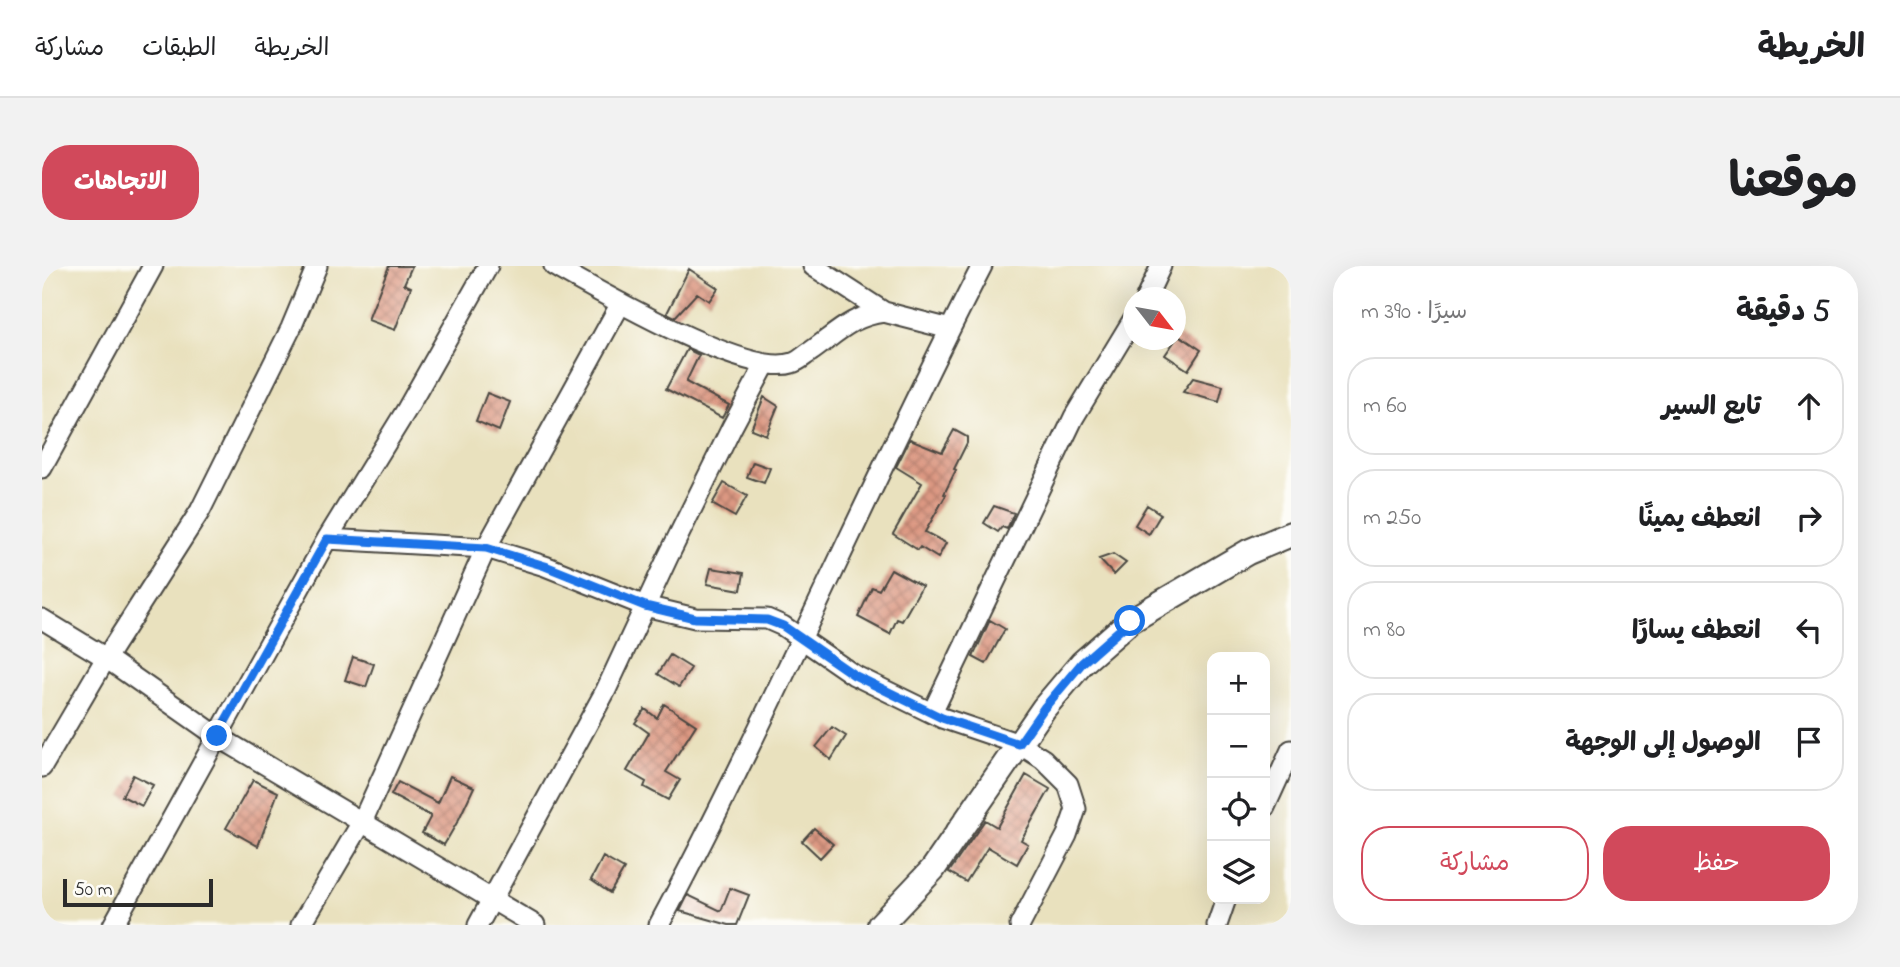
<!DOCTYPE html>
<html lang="ar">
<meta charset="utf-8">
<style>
body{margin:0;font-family:"Indie Flower","Playpen Sans Arabic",sans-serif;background:#f2f2f2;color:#202124;direction:rtl}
.controls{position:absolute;right:21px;bottom:21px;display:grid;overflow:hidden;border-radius:14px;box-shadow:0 7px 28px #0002}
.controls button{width:63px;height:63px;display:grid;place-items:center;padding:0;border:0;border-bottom:2px solid #e0e0e0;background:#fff;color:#202124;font:35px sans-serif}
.compass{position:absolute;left:1081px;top:21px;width:63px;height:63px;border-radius:50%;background:#fff;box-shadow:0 7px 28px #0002;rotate:121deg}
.scale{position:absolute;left:21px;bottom:18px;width:150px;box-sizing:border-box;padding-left:7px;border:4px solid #2b2b2b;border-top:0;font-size:19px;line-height:24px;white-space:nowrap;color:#2b2b2b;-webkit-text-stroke:5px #fdfcf7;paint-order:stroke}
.stop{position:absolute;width:21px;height:21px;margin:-16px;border:5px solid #1a73e8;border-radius:50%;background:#fff}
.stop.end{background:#1a73e8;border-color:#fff;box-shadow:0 2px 7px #0008}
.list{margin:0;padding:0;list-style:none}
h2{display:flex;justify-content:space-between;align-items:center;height:91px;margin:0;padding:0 28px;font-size:30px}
h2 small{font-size:23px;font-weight:400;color:#757577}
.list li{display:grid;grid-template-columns:46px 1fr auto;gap:21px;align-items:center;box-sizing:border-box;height:98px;margin:0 14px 14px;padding:0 14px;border:2px solid #e0e0e0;border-radius:28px}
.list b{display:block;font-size:26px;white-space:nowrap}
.list em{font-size:23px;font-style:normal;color:#757577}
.actions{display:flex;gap:14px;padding:21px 28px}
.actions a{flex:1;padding:16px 0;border:2px solid #d1495b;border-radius:28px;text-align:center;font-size:24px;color:#d1495b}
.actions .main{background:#d1495b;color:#fff}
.icon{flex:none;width:38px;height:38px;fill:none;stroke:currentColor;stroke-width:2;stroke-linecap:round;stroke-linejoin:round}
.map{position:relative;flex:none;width:1249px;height:659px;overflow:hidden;direction:ltr;border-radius:28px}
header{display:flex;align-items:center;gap:42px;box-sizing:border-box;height:98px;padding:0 35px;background:#fff;border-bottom:2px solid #e0e0e0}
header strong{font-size:33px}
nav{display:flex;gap:38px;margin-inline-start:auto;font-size:24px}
.intro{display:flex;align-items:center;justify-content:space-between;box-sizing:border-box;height:168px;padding:0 42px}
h1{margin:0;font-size:49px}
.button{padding:18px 32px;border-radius:28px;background:#d1495b;color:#fff;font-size:24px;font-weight:700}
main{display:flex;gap:42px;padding:0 42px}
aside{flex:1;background:#fff;border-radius:28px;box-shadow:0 7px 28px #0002}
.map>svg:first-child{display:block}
.building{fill:url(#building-cross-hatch)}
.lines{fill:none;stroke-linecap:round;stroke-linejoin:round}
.minor-casing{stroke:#484641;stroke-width:23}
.tertiary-casing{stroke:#484641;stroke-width:28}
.minor{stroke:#fff;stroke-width:19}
.tertiary{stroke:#fff;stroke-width:24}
.route{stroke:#1a73e8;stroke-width:9}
</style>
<header>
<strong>الخريطة</strong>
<nav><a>الخريطة</a><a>الطبقات</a><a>مشاركة</a></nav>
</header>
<div class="intro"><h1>موقعنا</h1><a class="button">الاتجاهات</a></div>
<main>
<aside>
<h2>5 دقيقة<small>سيرًا · 390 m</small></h2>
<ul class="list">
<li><svg class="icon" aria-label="ahead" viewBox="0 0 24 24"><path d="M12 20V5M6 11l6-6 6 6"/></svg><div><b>تابع السير</b></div><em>60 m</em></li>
<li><svg class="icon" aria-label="right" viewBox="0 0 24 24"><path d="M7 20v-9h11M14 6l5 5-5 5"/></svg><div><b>انعطف يمينًا</b></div><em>250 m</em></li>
<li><svg class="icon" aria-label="left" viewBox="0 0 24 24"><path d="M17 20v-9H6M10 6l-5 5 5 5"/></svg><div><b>انعطف يسارًا</b></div><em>80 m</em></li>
<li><svg class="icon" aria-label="arrive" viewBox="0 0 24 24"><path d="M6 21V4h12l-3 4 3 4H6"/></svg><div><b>الوصول إلى الوجهة</b></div></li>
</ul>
<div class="actions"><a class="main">حفظ</a><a>مشاركة</a></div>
</aside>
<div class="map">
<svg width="1249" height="659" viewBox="0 0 1249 659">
<defs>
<pattern id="building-cross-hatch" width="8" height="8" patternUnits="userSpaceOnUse" patternTransform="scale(1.75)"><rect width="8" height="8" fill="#dc9882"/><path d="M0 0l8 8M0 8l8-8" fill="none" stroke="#b37c6b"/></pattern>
</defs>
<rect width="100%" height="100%" fill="#fdfcf7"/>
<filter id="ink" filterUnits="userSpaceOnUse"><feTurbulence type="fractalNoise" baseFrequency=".0143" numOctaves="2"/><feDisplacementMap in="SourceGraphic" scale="14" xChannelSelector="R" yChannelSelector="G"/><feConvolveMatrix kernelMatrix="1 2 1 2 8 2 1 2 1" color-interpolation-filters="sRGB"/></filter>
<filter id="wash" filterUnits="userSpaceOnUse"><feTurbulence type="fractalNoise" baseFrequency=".00686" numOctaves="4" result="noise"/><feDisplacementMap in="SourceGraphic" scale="28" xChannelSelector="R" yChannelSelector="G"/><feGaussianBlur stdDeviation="1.57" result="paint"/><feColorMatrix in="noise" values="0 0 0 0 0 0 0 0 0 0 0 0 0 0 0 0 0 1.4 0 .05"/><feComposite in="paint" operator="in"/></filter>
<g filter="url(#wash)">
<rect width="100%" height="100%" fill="#e9e1be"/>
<g id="blocks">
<path class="building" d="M347,0H370L362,18L369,21L353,64L326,54Z
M647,3L676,22L667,35L655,27L633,51L625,47Z
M1137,69L1159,84L1146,104L1123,89Z
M645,83L657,89L644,116L687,139L680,152L624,123Z
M1151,112L1181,120L1177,136L1141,126Z
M445,127L468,136L457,165L434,155Z
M722,131L736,140L724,169L709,163Z
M912,164L925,171V177L912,203L914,204L902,228L904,229L883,266L904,277L896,292L878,281L876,284L851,268L880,217L854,201L868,173L900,186Z
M711,196L728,202L722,217L705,211Z
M682,217L705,230L693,251L670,238Z
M1105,239L1119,248L1107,268L1093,259Z
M952,240L972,247L965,263L960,261L956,266L942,257Z
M1071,288L1084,297L1072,309L1057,293Z
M669,302L702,307L699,324L665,318Z
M849,303L880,320L860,355L855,353L848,368L816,351L830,321L837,324Z
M948,354L963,363L944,398L931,391Z
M628,389L649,402L637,421L616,408Z
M311,391L332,398L324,421L303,414Z
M622,438L654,459L624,506L638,514L626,534L602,521L604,516L585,505L607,467L593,457L603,443L615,452Z
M790,461L804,470L789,494L774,481Z
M91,509L111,519L100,540L80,530Z
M984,509L1008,523L979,574L986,578L975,598L946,581L924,616L907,606L943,554L955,561Z
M408,510L432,521L417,553L402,579L380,567L389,550L349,529L356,516L396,537Z
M211,514L236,526L216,580L184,562Z
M772,562L791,578L778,592L760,575Z
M561,591L582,603L568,627L549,614Z
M688,622L707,629L695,659H687L638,645L646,629L679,645Z"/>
</g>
</g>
<g filter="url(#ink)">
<use href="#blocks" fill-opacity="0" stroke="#484641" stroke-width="2"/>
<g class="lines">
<g class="minor-casing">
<path id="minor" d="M512,0C556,25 705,112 750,97C756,96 763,89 768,86C794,68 809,50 842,46
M771,0L842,46L908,63
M1104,32L1119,0
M0,202L111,0
M285,273L444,282L503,300L603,340L653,352L725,353L741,360L812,409L900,452L977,478L1001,493L1026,518L1034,543L1025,569L978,659
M0,353L64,392L175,470L493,659
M890,447L1032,151L1092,52
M0,501L64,392L158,245L249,62L275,0
M1223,541L1249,484
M71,659L285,273L365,143L446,0
M259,659L320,556L444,282L579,37
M436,659L564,424L626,291L690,161L723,99
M617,659C732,443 828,217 940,0
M1175,659L1184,633"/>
</g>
<g class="tertiary-casing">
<path id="tertiary" d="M838,659L891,603L1002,442L1040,397L1088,355L1206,286L1249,268"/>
</g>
<use href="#minor" class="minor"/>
<use href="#tertiary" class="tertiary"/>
</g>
</g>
<g class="lines" filter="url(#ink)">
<path class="route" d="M175,470L285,273L444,282L503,300L603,340L653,352L725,354L741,360L812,409L900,452L977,478L1002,442L1040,397L1088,355"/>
</g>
</svg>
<div class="controls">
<button>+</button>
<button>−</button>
<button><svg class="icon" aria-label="locate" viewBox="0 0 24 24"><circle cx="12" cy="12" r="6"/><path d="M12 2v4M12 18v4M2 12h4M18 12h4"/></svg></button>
<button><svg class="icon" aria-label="layers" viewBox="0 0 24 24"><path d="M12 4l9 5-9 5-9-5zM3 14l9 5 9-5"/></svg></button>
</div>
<svg class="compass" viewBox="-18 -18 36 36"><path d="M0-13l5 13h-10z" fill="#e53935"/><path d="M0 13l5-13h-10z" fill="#757577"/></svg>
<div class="scale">50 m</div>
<div class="stop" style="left:1088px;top:355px"></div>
<div class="stop end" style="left:175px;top:470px"></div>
</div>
</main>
